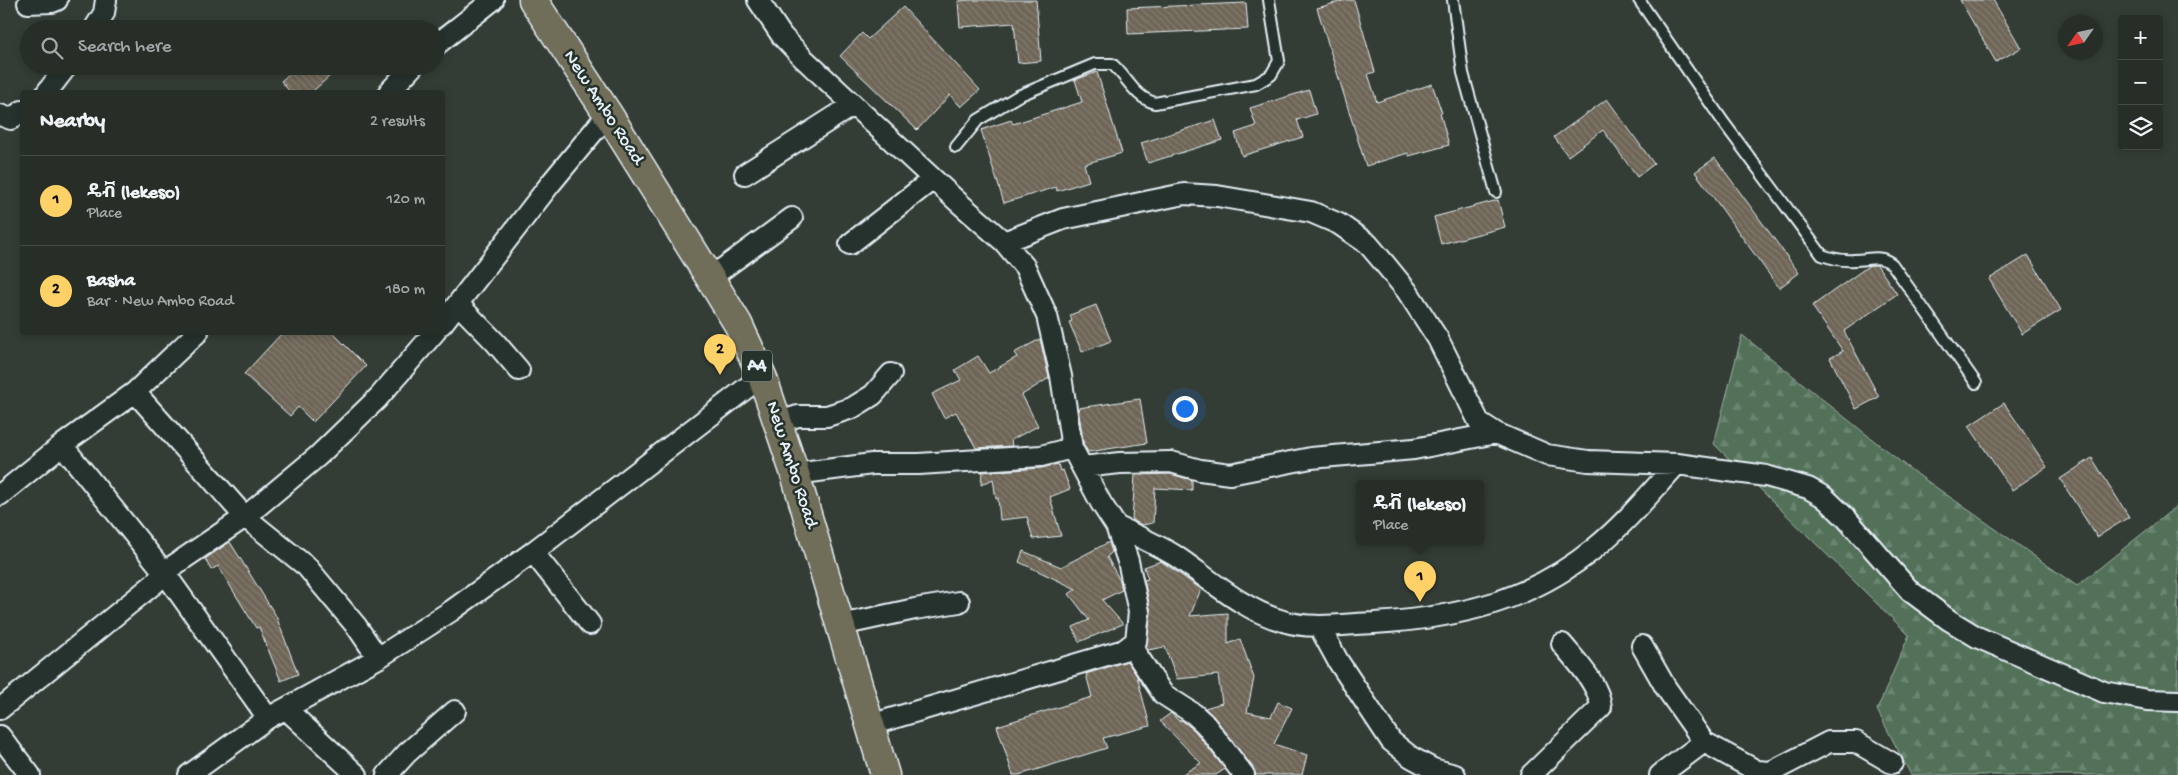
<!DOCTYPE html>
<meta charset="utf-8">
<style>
body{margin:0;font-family:"Gochi Hand","Noto Sans Ethiopic",sans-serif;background:#333a34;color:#f1f3f6}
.controls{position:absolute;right:15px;top:15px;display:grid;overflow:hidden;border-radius:5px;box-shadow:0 2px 8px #0003}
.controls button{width:45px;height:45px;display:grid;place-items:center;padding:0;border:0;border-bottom:1px solid #434a45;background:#272e28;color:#f1f3f6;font:25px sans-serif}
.compass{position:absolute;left:2058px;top:15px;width:45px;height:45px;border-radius:50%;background:#272e28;box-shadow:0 2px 8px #0003;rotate:236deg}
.you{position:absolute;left:1184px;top:408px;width:18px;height:18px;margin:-12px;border:4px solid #fff;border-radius:50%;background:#1a73e8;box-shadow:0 0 0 8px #1a73e833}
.badge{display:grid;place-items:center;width:32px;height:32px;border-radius:50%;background:#ffd166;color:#111;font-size:16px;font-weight:700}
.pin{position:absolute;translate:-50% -41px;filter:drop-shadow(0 1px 2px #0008)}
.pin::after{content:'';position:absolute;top:26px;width:18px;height:15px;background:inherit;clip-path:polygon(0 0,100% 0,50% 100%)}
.popup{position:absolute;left:1356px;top:480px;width:128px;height:65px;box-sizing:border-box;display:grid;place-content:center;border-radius:5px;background:#272e28;filter:drop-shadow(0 1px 4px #0005);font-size:16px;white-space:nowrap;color:#a4a8a8}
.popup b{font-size:19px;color:#f1f3f6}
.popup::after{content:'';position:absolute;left:50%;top:100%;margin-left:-10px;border:10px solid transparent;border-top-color:#272e28}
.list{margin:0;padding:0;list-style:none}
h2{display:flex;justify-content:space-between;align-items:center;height:65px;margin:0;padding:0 20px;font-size:21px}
h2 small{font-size:16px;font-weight:400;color:#a4a8a8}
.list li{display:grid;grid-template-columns:32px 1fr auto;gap:15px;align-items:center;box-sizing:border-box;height:90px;padding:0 20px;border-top:1px solid #434a45}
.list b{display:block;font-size:19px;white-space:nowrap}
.list p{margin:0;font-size:16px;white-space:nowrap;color:#a4a8a8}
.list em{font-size:16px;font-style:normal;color:#a4a8a8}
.icon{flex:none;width:28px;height:28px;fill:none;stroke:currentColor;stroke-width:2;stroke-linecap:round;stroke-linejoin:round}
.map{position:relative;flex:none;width:2178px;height:775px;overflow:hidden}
.search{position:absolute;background:#272e28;box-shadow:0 2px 8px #0003;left:20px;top:20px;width:425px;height:55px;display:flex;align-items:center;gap:12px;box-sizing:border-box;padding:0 18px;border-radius:28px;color:#a4a8a8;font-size:19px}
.panel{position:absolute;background:#272e28;box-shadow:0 2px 8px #0003;left:20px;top:90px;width:425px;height:245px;border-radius:5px}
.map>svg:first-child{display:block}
.forest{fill:url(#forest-firs);stroke:#9db1a8}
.building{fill:url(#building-back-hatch);stroke:#e8f1f8}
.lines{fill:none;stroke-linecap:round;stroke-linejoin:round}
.lane-casing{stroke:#e8f1f8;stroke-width:14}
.street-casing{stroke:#e8f1f8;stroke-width:24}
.primary-casing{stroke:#e8f1f8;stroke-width:31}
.lane{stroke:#26332d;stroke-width:10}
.street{stroke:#26332d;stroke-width:20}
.primary{stroke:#706e59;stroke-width:28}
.labels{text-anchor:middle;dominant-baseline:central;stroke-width:5;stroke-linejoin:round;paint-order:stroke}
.shield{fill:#26332d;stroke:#aeb8bb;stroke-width:1}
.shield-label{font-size:18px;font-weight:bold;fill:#e8f1f8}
.street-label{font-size:19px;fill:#e8f1f8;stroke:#26332d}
</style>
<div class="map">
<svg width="2178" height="775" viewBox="0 0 2178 775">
<defs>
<pattern id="forest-firs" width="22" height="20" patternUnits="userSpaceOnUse" patternTransform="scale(1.25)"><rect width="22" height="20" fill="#527159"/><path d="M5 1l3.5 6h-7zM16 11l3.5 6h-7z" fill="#6b8672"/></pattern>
<pattern id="building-back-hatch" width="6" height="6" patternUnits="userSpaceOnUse" patternTransform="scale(1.25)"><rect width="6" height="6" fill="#6e6557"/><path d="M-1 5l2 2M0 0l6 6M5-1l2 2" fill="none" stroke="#837c70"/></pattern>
</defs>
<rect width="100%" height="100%" fill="#343d35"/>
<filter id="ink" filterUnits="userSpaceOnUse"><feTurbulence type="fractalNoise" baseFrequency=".02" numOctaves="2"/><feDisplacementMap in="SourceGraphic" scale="10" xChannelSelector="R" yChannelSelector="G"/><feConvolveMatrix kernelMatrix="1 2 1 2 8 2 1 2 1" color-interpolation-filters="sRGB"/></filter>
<g filter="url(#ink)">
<path class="forest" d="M1742,335L1907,467L2077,586L2178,505V775H1911L1877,710L1909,635L1714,444Z"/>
<path class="building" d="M970,0H1036L1041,61L1018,63L1014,23L960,27L958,1Z
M1346,0H1354L1375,72L1368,74L1377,102L1432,84L1442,113H1440L1449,145L1409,156L1408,153L1366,166L1317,8Z
M1960,0H1993L2021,48L1996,62Z
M1246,3L1248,29L1128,34L1127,8Z
M903,7L980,90L961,107L950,95L917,130L840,56L862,33L868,39Z
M299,66H341L312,92H290L281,81Z
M1097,72L1122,153L1084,164L1089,181L1057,191L1056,187L1004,203L981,130L1011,120L1013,124L1082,102L1075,80Z
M1309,90L1316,114L1297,120L1303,137L1242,156L1235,133L1256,126L1250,108Z
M1607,99L1654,164L1637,177L1603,130L1568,156L1554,137Z
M1215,120L1222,140L1148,163L1141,143Z
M1715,158L1799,273L1779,288L1695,172Z
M1498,200L1505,227L1441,244L1434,217Z
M2028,255L2061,310L2022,334L1989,279Z
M1870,265H1877L1897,294L1844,331L1879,397L1856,409L1830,358L1843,351L1812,306Z
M1096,305L1111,341L1082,352L1069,322L1072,321L1070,315Z
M283,332H332L366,366L313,422L298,407L290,416L244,374Z
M1040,339L1049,378L1022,395L1038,426L1011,440L1012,446L976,448L956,412L944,418L932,394L961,380L955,370L978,356L989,373L1017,357L1014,353Z
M1140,399L1147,443L1088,452L1084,445L1078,408Z
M2004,403L2047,467L2012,490L1969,426Z
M2092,458L2129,517L2097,537L2060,479Z
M1058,464L1060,471L1063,470L1070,489L1050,497L1061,536L1033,539L1027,517L1000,520L998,498L996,499L993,479L981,485L982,472L1042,468Z
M1170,474L1192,480V490L1155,488L1153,523L1142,525L1132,520L1135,475Z
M230,542L276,616L298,674L281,681L259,627L256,628L218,566L211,570L205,559Z
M1109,542L1112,552L1107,557L1120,581L1122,590L1102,600L1123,624L1079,642L1073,627L1089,620L1069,594L1076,589L1019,562L1023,551L1061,567Z
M1161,561L1201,589L1190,616L1228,613V644L1240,639L1254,678L1247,712L1271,717L1278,702L1292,708L1274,744L1307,755L1302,775H1256L1253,768L1214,717L1205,708L1222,703L1218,675L1177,679L1165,647L1148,650L1146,647L1151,613L1144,580L1148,579L1144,567Z
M1127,661L1137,676L1150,726L1103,738L1107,748L1019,775H1013L997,726L1092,697L1086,674Z
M1171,713L1179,721L1181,720L1194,730L1225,769L1216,775H1181L1201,763L1160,721Z"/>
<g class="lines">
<g class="lane-casing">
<path id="lane" d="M1453,0L1463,73L1496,192
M1639,0L1724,123L1822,255C1833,259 1842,261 1854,260C1869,260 1880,254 1892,264L1976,383
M956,147L978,120L1018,96L1095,64H1112C1128,78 1134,97 1155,103L1256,84L1271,75L1279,61L1269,0"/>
</g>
<g class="street-casing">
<path id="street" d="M758,0L782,36L804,59L957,201L1004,242L1025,267L1047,316L1061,376L1072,448L1101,503L1116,526L1128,561L1139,612L1136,641L1124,650L870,725
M28,3L52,2L57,0
M94,29L104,13L106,0
M436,45L493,0
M47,92L67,66
M389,92L413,66
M0,115L11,119L22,111
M745,174L853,105
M1004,242L1063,219L1184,194L1217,196L1311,212L1339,224L1368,244L1385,264L1407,291L1438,339L1479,422L1496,433L1547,455L1588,461L1677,464L1766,476L1808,488L1824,497L1846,518L1910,591L1949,620L1977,637L2104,692L2147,700L2178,701
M850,244L933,179
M710,278L792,218
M459,305L495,342L519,370
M442,324L551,183L608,114
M135,392L245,517L307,567L357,627L378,658
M779,422L798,416H827L852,408L873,395L891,374
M62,445L164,572L268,718
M1082,467L1120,463L1171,462L1200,470L1230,474L1311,458L1414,449L1496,433
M795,474L872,464H919L1041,456L1072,448
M0,495L62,445L135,392L198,332
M1116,526C1135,535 1156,544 1174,555C1209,578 1242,610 1283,621C1311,630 1345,624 1374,623C1457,618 1529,602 1595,548C1625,524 1651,492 1677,464
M533,552L590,624
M841,625L915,609L959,602
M1319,626L1338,661L1391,741L1411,757L1433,769L1455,775
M1131,646L1163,694L1194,714L1205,724L1244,775
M1642,646L1666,688L1704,742
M0,709L155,583L164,572L245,517L318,456L378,398L435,332
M286,709L357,775
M0,736L30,775
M189,775L268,718L378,658L451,611L533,552L762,376
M387,775L407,753L455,711
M1531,775L1601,707C1599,684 1576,661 1562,644
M1660,775L1704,742L1757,771L1771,772L1829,742H1856L1892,763"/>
</g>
<g class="primary-casing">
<path id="primary" d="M533,0L608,114L710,278L738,324L762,376L795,474L885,775"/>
</g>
<use href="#lane" class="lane"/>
<use href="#street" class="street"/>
<use href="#primary" class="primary"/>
</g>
</g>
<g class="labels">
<rect class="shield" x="742" y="350.5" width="30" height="31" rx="4"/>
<g class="shield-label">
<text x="757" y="366">A4</text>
</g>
<g class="street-label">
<text transform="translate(603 108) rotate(57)">New Ambo Road</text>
<text transform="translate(791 465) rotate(72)">New Ambo Road</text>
</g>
</g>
</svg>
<div class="controls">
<button>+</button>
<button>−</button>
<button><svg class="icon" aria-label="layers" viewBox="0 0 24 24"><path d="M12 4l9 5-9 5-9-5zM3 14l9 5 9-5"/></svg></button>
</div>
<svg class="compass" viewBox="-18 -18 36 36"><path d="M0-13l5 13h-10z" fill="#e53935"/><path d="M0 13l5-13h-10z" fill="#a4a8a8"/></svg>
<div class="you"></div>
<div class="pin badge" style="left:1420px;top:602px">1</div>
<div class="popup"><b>ዴቭ (lekeso)</b>Place</div>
<div class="pin badge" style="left:720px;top:375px">2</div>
<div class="search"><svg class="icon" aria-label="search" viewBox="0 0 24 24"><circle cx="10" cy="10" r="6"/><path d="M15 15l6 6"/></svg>Search here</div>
<section class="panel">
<h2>Nearby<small>2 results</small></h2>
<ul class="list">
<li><span class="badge">1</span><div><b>ዴቭ (lekeso)</b><p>Place</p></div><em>120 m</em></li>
<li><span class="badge">2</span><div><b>Basha</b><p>Bar · New Ambo Road</p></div><em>180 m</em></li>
</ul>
</section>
</div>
